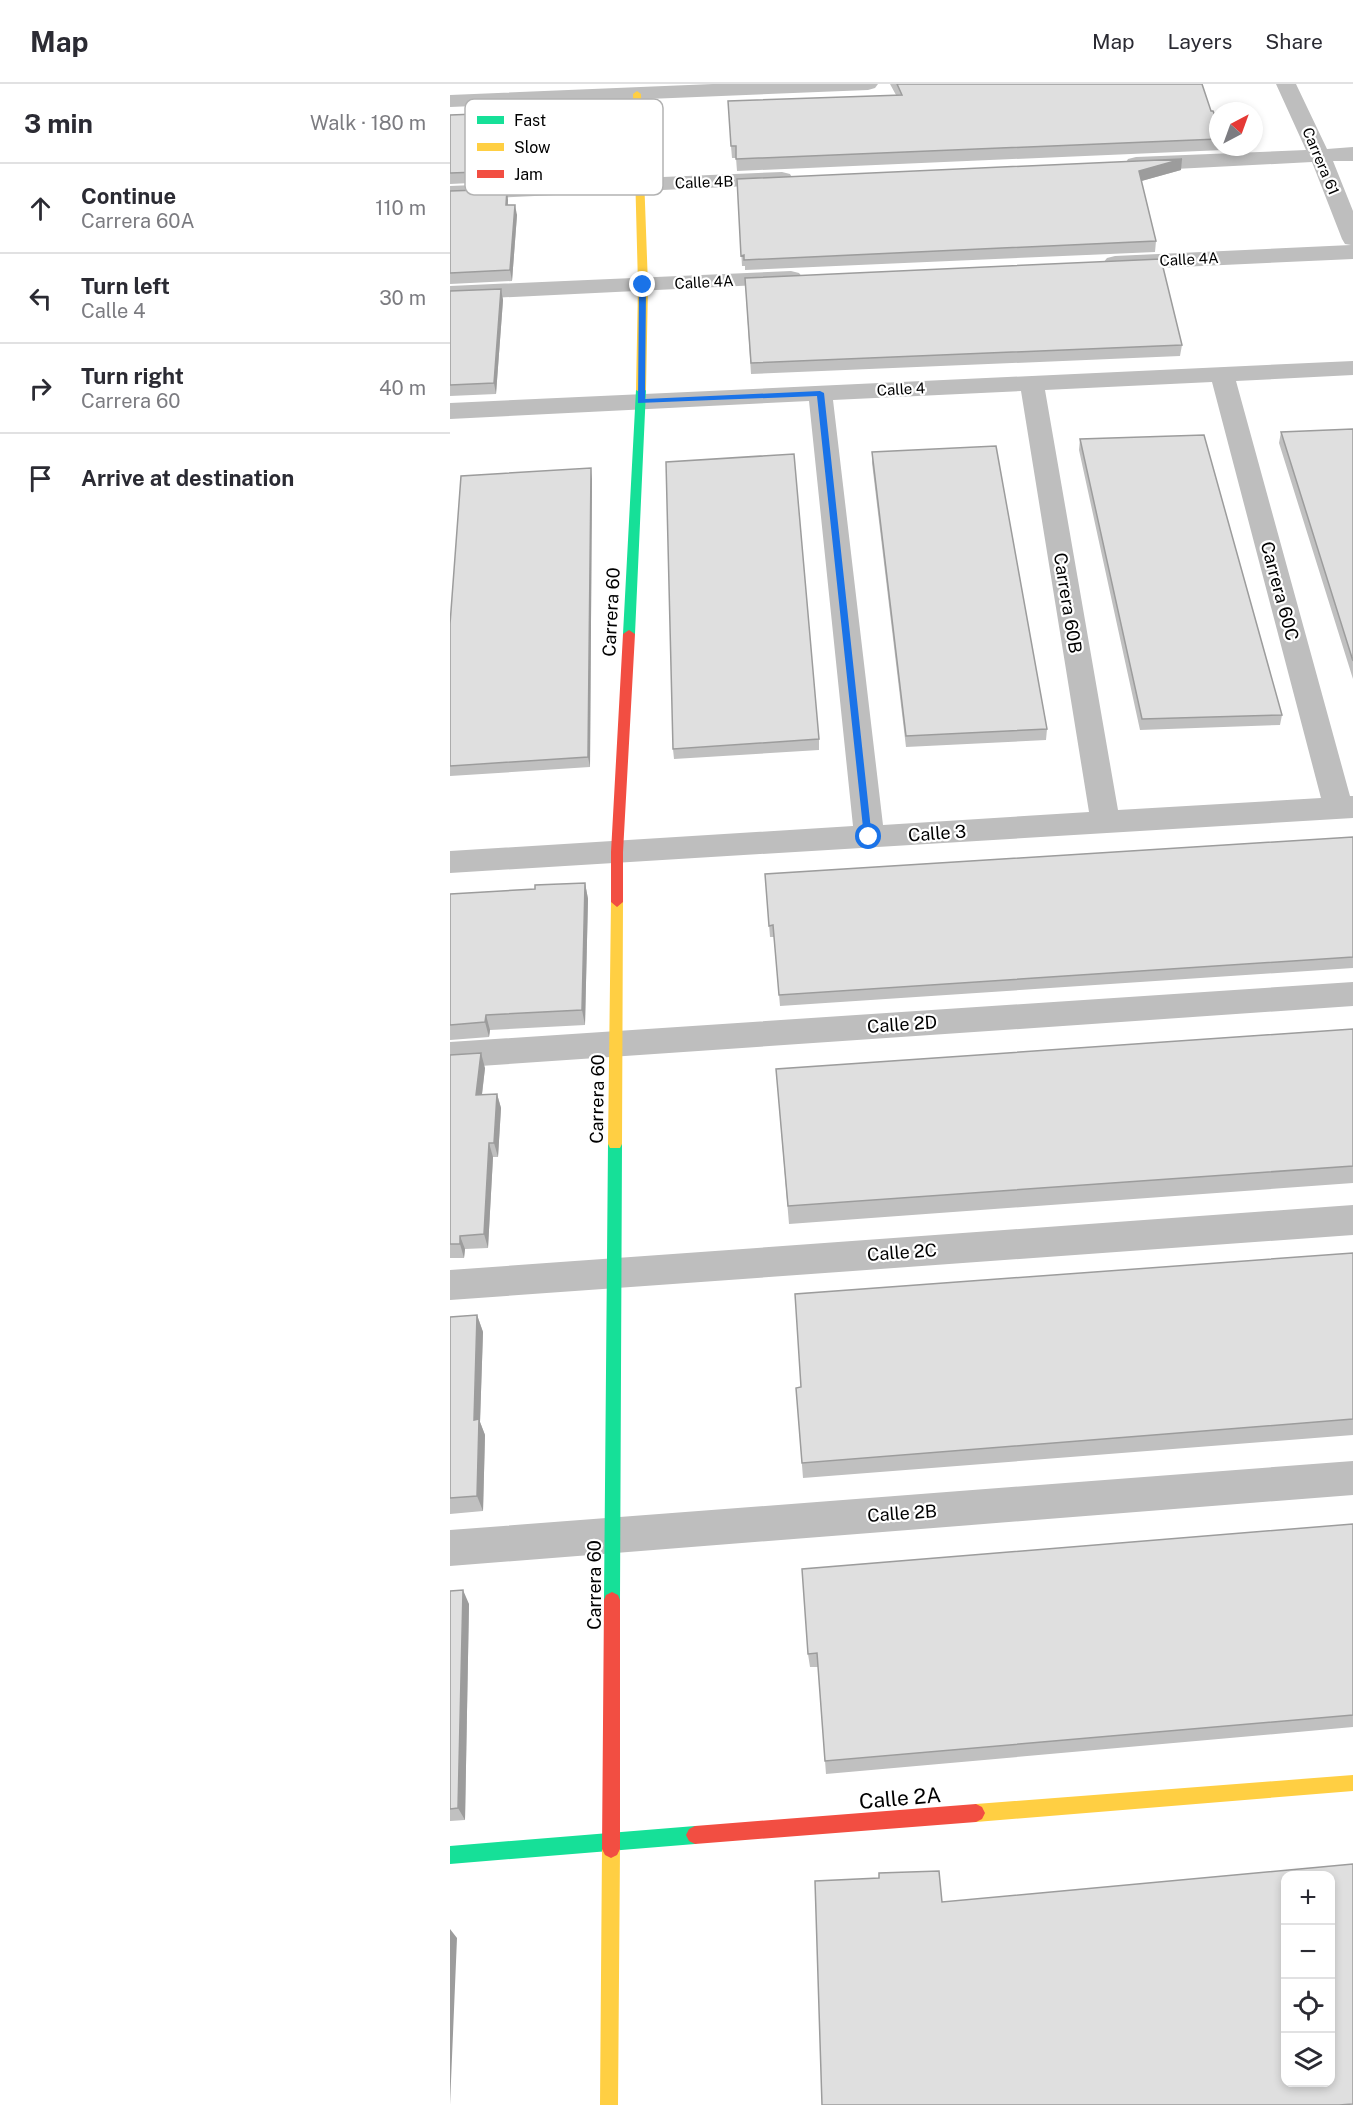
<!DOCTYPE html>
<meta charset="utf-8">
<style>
body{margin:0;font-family:"Public Sans",sans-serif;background:#f7f7f7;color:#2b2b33}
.controls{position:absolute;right:18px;bottom:18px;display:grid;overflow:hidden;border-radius:12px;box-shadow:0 3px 9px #0003}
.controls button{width:54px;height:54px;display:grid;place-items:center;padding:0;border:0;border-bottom:2px solid #e1e1e2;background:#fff;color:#2b2b33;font:30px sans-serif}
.compass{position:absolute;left:759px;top:18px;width:54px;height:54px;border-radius:50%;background:#fff;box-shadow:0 3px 9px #0003;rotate:41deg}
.stop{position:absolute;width:18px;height:18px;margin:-14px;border:4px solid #1a73e8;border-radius:50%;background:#fff}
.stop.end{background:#1a73e8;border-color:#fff;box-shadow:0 2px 6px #0008}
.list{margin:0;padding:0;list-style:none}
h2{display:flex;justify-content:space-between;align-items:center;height:78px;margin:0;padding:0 24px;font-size:26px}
h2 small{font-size:20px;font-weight:400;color:#7c7c81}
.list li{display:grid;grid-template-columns:39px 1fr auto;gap:18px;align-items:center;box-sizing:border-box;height:90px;padding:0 24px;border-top:2px solid #e1e1e2}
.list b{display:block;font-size:22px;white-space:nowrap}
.list p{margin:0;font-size:20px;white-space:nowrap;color:#7c7c81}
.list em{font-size:20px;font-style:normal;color:#7c7c81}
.icon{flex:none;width:33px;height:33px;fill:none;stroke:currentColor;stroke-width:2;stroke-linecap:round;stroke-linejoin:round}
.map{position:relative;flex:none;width:903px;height:2021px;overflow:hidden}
header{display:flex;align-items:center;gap:36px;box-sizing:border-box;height:84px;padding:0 30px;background:#fff;border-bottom:2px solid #e1e1e2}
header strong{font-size:28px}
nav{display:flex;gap:33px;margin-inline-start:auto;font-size:21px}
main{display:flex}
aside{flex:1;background:#fff}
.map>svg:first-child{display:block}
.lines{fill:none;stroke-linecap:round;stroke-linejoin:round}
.street{fill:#bebebe;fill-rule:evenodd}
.fast{fill:#16e098;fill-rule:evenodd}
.slow{fill:#ffcf43;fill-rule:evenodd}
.jam{fill:#f24e42;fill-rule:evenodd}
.wall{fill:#c0c0c0}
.shaded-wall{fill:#9c9c9c}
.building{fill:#dfdfdf;stroke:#9c9c9c;stroke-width:1.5;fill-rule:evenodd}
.route{fill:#1a73e8}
.labels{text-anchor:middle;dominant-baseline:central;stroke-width:4.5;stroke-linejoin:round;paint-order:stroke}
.far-street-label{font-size:15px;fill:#000;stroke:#fff}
.street-label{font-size:18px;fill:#000;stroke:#fff}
.near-street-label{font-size:21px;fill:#000;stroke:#fff}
.key{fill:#fff;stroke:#b2b2b2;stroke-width:1.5}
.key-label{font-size:16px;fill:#000}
</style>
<header>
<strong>Map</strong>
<nav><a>Map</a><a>Layers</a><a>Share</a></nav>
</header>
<main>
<aside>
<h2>3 min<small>Walk · 180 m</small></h2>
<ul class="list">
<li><svg class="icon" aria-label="ahead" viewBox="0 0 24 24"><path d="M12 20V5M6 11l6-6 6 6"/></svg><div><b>Continue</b><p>Carrera 60A</p></div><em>110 m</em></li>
<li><svg class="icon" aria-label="left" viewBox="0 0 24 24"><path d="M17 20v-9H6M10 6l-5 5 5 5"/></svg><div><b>Turn left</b><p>Calle 4</p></div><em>30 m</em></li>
<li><svg class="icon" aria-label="right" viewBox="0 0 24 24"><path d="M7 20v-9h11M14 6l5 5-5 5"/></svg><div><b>Turn right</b><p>Carrera 60</p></div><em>40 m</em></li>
<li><svg class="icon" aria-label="arrive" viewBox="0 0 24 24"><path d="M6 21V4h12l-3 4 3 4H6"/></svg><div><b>Arrive at destination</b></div></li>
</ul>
</aside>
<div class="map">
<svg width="903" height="2021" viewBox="0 0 903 2021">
<rect width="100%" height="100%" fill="#fff"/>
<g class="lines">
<path class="street" d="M263,0H428L425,4L418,6L0,23V11Z
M826,0H846L877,65L903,63V77H883L903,127V175L665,186L657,184L653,179L657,174L665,172L901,161L895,160L892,155L862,78L686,87L678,85L675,80L678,75L686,73L856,66Z
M332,88L340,90L343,95L340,100L0,116V102Z
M341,187L349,189L353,194L349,199L0,216V202Z
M903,277V291L786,297L900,712H903V734L0,789V767L403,742L359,317L0,335V319ZM762,298L871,714L668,726L595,306ZM571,307L639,728L433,741L383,316Z
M903,898V922L0,984V958Z
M903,1121V1151L0,1216V1186Z
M903,1377V1411L0,1482V1446Z"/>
<path class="fast" d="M191,303L196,306L185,550L179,554L173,550L186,306Z
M165,1054L170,1056L172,1060L170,1516L168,1521L162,1524L156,1521L154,1516L158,1060L160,1056Z
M245,1742L251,1745L254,1751L251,1757L245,1760L0,1780V1762Z"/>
<path class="slow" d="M187,7L191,10L198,201L196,306L191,309L186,306L188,201L183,10Z
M167,813L173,818L172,1060L170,1064H160L158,1060L161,818Z
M903,1691V1707L526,1738L520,1735L517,1729L520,1723L526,1720Z
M161,1756L167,1759L170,1765L168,2021H150L152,1765L155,1759Z"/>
<path class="jam" d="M179,546L185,550L173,768V818L167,823L161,818V768L173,550Z
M162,1508L168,1511L170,1516V1765L167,1771L161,1774L155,1771L152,1765L154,1516L156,1511Z
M526,1720L532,1723L535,1729L532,1735L526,1738L245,1760L239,1757L236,1751L239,1745L245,1742Z"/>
</g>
<path class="wall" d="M440,0H752L761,27L768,39V63H773V66L287,87L286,74H282L281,62L446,11Z
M26,30L28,40L26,65L59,64L61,74L60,97L0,100V31Z
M731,86L691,97L706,157L705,168L295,186V182H292L287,95Z
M0,107L58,116V121L67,131L62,197L0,200Z
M295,194L732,261L730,272L301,290Z
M51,205L53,216L46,310L0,312V207Z
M903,345V595L829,359L831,348Z
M630,355L832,631L830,641L690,646L629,366Z
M422,368L597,645L596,656L456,663L422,379Z
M142,395L140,683L0,692V540Z
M369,655V666L224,675L223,665Z
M903,753V884L330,922L324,853H320L315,790Z
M135,799L138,815L135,941L40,946L39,953L0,956V810L85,805Z
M903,945V1099L339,1140L326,985Z
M0,971L35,984L32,1011L47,1010L51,1024L48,1073H43L38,1164L15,1165L14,1174H0Z
M903,1169V1351L353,1394L346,1304L351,1303Z
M27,1231L33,1248L30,1338L35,1351L33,1427L0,1430V1233Z
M903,1440V1643L376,1690L368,1583H360L358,1570Z
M0,1507L19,1520L15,1736L0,1737Z"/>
<path class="shaded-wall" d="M26,30L28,40L25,76L23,65Z
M59,64L61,74L60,97L58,87Z
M732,75L731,86L688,98L689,87Z
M57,105L58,116L57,132L56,121Z
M65,121L67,131L62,197L60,186Z
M51,205L53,216L46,310L44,299Z
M141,384L142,395L140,683L138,673Z
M135,799L138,815L135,941L132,926Z
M36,931L40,946L39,953L35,938Z
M31,969L35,984L30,1026L26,1011Z
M47,1010L51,1024L48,1073L44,1059Z
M39,1059L43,1073L38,1164L34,1150Z
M10,1152L15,1165L14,1174L10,1160Z
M27,1231L33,1248L30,1338L35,1351L33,1427L27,1412L24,1336Z
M13,1506L19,1520L15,1736L8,1724Z
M0,1845L7,1854L0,2021Z"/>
<path class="building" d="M447,0H752L761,27H763L768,39V55L286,75V62H281L278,17L452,11Z
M26,30L23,65L59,64L58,87L0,89V31Z
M732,75L689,87L706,157L294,176V171L291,172L287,95Z
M57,105L56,121H65L60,186L0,189V107Z
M711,175L732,261L301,279L295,194Z
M51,205L44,299L0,301V207Z
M903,345V577L831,348Z
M754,351L832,631L692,635L630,355Z
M546,362L597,645L456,652L422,368Z
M344,370L369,655L223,665L216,378Z
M141,384L138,673L0,682V540L11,392Z
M903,753V873L329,911L323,841L319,842L315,790Z
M135,799L132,926L36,931L35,938L0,941V810L85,805V801Z
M903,945V1082L338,1122L326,985Z
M31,969L26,1011L47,1010L44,1059H39L34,1150L10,1152V1160H0V971Z
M903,1169V1335L352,1379L346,1304L351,1303L345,1210Z
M27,1231L24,1336L29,1335L27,1412L0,1414V1233Z
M903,1440V1631L375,1677L367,1569L358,1570L352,1485Z
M13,1506L8,1724L0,1725V1507Z
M903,1780V2020L889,2021H372L365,1797L429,1794V1789L489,1787L492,1818ZM836,1791H880V1998H836Z"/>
<path class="route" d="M193,199L196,201L195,315L370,307L374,309L422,755L419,756L414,753L367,312L188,319L189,201Z"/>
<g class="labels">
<g class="far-street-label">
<text transform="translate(871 77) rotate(67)">Carrera 61</text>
<text transform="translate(254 98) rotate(-2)">Calle 4B</text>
<text transform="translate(739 175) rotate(-3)">Calle 4A</text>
<text transform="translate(254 198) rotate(-3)">Calle 4A</text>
<text transform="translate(451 305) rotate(-3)">Calle 4</text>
</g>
<g class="street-label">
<text transform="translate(830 507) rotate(75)">Carrera 60C</text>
<text transform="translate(618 519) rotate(81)">Carrera 60B</text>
<text transform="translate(161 528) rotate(-87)">Carrera 60</text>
<text transform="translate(487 749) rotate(-4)">Calle 3</text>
<text transform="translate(452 940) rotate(-4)">Calle 2D</text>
<text transform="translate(147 1015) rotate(-89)">Carrera 60</text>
<text transform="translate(452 1168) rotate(-4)">Calle 2C</text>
<text transform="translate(452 1429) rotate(-4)">Calle 2B</text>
<text transform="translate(144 1501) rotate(-90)">Carrera 60</text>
</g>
<g class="near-street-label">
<text transform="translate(450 1714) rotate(-5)">Calle 2A</text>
</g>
</g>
<rect x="15" y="15" width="198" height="96" rx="9" class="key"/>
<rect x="27" y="32" width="27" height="8" fill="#16e098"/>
<rect x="27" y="59" width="27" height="8" fill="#ffcf43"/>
<rect x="27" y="86" width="27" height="8" fill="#f24e42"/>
<g class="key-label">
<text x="64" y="42">Fast</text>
<text x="64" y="69">Slow</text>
<text x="64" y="96">Jam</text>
</g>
</svg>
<div class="controls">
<button>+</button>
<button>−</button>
<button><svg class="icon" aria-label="locate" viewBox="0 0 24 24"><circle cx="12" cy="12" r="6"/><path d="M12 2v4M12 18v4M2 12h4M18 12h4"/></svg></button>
<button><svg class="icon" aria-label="layers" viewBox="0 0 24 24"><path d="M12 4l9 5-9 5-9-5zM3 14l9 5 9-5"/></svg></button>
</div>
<svg class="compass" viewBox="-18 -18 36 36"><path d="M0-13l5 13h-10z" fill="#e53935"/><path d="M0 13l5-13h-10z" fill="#7c7c81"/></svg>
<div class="stop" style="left:419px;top:753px"></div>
<div class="stop end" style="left:193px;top:201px"></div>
</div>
</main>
